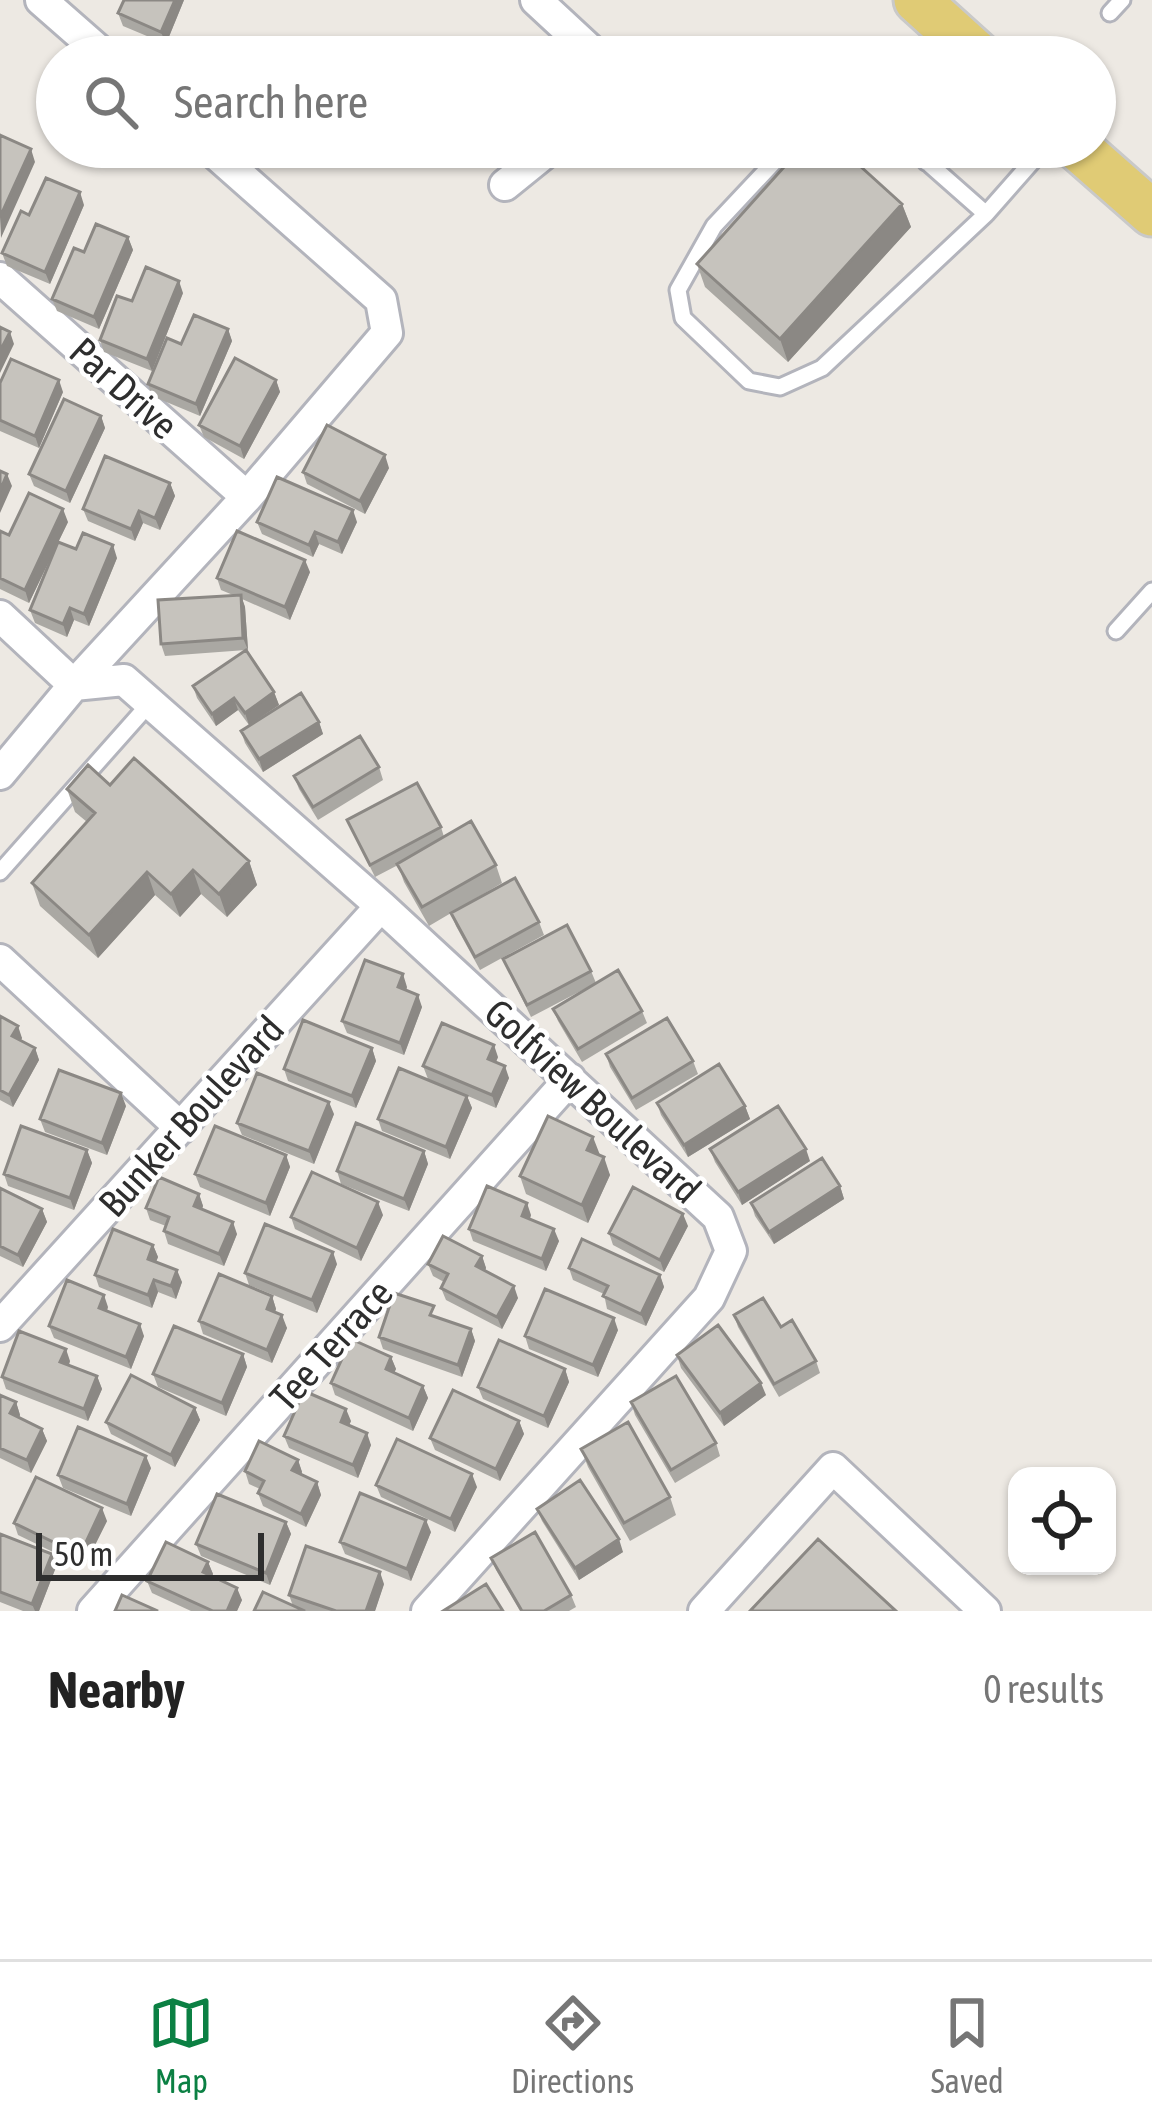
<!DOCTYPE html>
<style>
body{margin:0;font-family:"Asap Condensed",sans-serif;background:#f6f6f6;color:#222}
.controls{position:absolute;right:36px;bottom:36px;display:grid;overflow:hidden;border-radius:24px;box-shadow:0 3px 9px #0004}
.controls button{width:108px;height:108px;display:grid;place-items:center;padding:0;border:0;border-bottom:3px solid #e0e0e0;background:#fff;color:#222;font:60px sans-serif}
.scale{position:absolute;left:36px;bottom:30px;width:228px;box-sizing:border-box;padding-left:12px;border:6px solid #2e2e2e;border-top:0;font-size:33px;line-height:42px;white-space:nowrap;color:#2e2e2e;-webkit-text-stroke:9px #fff;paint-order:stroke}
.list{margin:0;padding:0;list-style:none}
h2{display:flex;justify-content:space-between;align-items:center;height:156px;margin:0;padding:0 48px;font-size:51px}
h2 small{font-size:39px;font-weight:400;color:#767676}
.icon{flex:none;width:66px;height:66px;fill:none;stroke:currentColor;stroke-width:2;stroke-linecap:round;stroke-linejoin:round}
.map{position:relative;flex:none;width:1152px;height:1611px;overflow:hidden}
.search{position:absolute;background:#fff;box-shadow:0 3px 9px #0004;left:36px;right:36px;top:36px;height:132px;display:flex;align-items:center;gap:30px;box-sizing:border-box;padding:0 42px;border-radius:66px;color:#767676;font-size:45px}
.sheet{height:348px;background:#fff}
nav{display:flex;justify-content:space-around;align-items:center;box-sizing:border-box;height:168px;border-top:3px solid #e0e0e0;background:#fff;font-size:33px;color:#767676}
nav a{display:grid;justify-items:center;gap:6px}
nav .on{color:#0b8043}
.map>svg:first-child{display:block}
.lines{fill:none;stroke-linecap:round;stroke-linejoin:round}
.service-casing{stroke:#b3b4bc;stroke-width:21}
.minor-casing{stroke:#b3b4bc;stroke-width:36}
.primary-casing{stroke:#c9c9c9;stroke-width:51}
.service{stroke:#fff;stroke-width:15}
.minor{stroke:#fff;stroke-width:30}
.primary{stroke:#e0cb75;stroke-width:45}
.wall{fill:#aaa8a3}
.shaded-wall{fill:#8b8884}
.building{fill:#c6c3bd;stroke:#8b8884;stroke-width:3}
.labels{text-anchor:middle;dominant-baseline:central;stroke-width:9;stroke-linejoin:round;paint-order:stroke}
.street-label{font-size:39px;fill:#2e2e2e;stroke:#fff}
</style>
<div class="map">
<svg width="1152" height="1611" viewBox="0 0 1152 1611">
<rect width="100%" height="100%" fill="#ede9e3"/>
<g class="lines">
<g class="service-casing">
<path id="service" d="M1110,13L1122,0
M788,147L714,226L678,290L683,318L749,381L780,387L822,368L986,214L1045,147
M910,147L986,214
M926,162L939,147
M1116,631L1152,591
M0,872L150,703"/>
</g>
<g class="minor-casing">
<path id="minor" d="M41,0L106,57
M536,0L591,51L592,57
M505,185L552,147
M0,278L247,497
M0,616L74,685L124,680L381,906L718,1217L731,1251L709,1298L427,1611
M0,774L74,685L247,497L387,333L381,300L208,147
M0,960L181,1128
M0,1326L381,906
M93,1611L570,1079
M704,1611L833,1468L985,1611"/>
</g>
<g class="primary-casing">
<path id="primary" d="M917,0L980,57
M1077,147L1152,213"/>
</g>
<use href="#service" class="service"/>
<use href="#minor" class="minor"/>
<use href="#primary" class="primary"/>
</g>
<path class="wall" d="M184,0L166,44L123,26L118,13Z
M902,204L911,227L788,362L705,287L697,264Z
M84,205L50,284L7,266L2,253Z
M128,237L133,250L99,329L57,311L52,299L84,252Z
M183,293L152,371L104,352L100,340L132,301Z
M228,329L232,341L200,416L152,396L148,384L181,344Z
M276,380L280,392L244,459L204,437L199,425Z
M0,383L63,392L39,448L0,431Z
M101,416L105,428L70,503L34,486L29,474Z
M389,468L365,514L307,484L303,472Z
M170,483L175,496L160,530L143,523L135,541L88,521L83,509Z
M68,522L58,542L76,549L117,558L89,626L74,620L67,637L35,623L30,610L57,544L29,603L0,589V531L9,535Z
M257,522H357L342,554L319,544L313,557L262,534Z
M310,572L290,620L242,599L245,607L248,650H246L274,692L279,705L249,725L319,722L323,734L263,772L245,743L241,731L249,725L238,710L216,726L197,698L193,686L246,650L165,656L161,644L233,595L221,590L217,578Z
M379,767L383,780L318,820L299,789L294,776Z
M110,785L249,861L257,885L227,917L201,894L180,917L155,895L98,958L40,906L32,883L87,822L75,812L67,789Z
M347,820L441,827L444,837L496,865L502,883L429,926L404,882L398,865L375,877Z
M451,913L539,922L544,935L480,970L456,926Z
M503,959L591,971L596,983L531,1017Z
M407,987L406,990L422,1007L404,1055L347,1033L342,1021Z
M553,1009L642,1011L647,1023L582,1062L558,1021Z
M0,1016L22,1038L21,1040L35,1048L39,1060L13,1107L0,1100Z
M372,1048L376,1061L356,1108L288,1081L284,1069Z
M606,1054L693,1061L698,1074L636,1110L610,1067Z
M498,1057L496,1062L509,1078L496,1108L428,1079L423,1066Z
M467,1096L472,1108L450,1159L382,1131L378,1119Z
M657,1103L745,1106L750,1119L688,1157L661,1115Z
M126,1106L107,1155L45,1132L40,1119Z
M334,1114L314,1164L242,1135L237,1123Z
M710,1149L810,1161L742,1205L715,1162Z
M87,1150L92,1163L74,1210L8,1186L4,1174Z
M424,1151L428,1164L409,1211L341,1184L337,1171Z
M286,1155L290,1167L270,1216L200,1187L195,1174Z
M599,1155L610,1175L588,1223L526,1194L520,1176Z
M840,1186L844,1199L774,1244L755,1216L751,1203Z
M0,1188L42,1209L47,1222L23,1267L0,1256Z
M199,1194L203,1206L202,1209L237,1234L224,1266L168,1244L164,1231L166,1226L150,1220L146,1208Z
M383,1215L361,1261L295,1229L291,1217Z
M531,1215L530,1219L559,1241L546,1271L473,1241L469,1229Z
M688,1226L664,1272L613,1245L609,1233Z
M153,1245L158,1257L156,1262L182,1282L176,1299L158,1292L152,1308L99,1287L95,1275Z
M482,1256L486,1268L485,1271L518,1298L502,1329L446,1300L441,1288L444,1282L433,1276L428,1264Z
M337,1264L317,1313L249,1285L245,1273Z
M569,1268L660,1275L664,1287L646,1326L607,1309L604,1294L573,1280Z
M272,1296L276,1309L275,1312L287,1328L272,1363L203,1334L199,1321Z
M108,1307L107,1311L144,1336L131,1369L54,1338L49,1326Z
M734,1315L781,1327L816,1361L820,1373L779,1397L738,1327Z
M438,1318L471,1329L475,1341L462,1377L383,1349L379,1337Z
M618,1330L598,1377L529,1349L525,1336Z
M243,1354L247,1367L226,1416L158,1387L153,1374Z
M677,1355L766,1395L724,1426L681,1368Z
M391,1357L396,1369L394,1373L423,1386L428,1398L413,1431L335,1395L331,1383Z
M70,1361L69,1365L97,1376L102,1389L88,1421L6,1389L2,1377Z
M565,1369L569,1382L548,1428L483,1399L478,1387Z
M0,1395L16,1402L20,1415L19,1418L42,1429L47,1441L31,1473L0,1458Z
M631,1402L716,1443L720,1456L675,1483L635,1415Z
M195,1408L200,1420L175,1467L111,1434L106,1422Z
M351,1421L349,1425L371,1445L358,1478L289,1448L284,1436Z
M519,1421L524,1434L500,1481L435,1450L430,1438Z
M581,1449L670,1497L676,1515L630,1541L588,1467Z
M298,1460L302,1472L301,1474L317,1482L321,1495L306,1527L263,1506L258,1493L260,1489L249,1484L245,1471Z
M151,1468L131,1516L63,1488L58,1475Z
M376,1485L477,1487L455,1532L381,1497Z
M537,1509L623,1552L579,1580L542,1521Z
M107,1521L84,1567L18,1535L14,1523Z
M286,1522L291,1534L270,1585L201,1556L196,1544Z
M431,1532L411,1581L345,1554L340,1542Z
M0,1534L52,1554L56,1567L39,1611H23L0,1602Z
M491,1558L571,1595L576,1607L569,1611H520L496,1570Z
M208,1562L213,1574L212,1576L242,1600L237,1611H191L152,1593L147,1581Z
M384,1584L375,1611H254L293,1606L289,1595Z"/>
<path class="shaded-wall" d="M175,0H184L166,44L161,32Z
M31,149L35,162L1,238L0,217Z
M80,192L84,205L50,284L45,272Z
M902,204L911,227L788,362L780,339Z
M128,237L133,250L99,329L94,317Z
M179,281L183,293L152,371L147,359Z
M228,329L232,341L200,416L196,404Z
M10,332L14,344L0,373V351Z
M59,380L63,392L39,448L35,436Z
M276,380L280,392L244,459L240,446Z
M101,416L105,428L70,503L66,491Z
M385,455L389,468L365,514L360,501Z
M7,474L12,486L0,513V491Z
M170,483L175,496L160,530L155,518Z
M63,509L68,522L29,603L25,590Z
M353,510L357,522L342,554L338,542Z
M139,511L143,523L135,541L131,529Z
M315,532L319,544L313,557L309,545Z
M113,545L117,558L89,626L84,614Z
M305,560L310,572L290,620L285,607Z
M241,595L245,607L248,650L243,638Z
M70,608L74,620L67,637L63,624Z
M274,692L279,705L249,725L245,713Z
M234,698L238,710L216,726L212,714Z
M319,722L323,734L263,772L259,759Z
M249,861L257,885L227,917L219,894Z
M193,870L201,894L180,917L171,894Z
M147,872L155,895L98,958L89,935Z
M403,974L407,987L403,1000L398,987Z
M418,995L422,1007L404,1055L400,1043Z
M18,1026L22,1038L17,1048L12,1036Z
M494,1045L498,1057L492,1071L488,1059Z
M35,1048L39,1060L13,1107L9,1095Z
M372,1048L376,1061L356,1108L352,1096Z
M505,1066L509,1078L496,1108L492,1095Z
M121,1093L126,1106L107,1155L102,1143Z
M467,1096L472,1108L450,1159L446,1147Z
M329,1102L334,1114L314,1164L309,1151Z
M745,1106L750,1119L688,1157L684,1145Z
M593,1137L600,1155L587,1150Z
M806,1149L810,1161L742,1205L738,1192Z
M87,1150L92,1163L74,1210L70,1198Z
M424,1151L428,1164L409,1211L404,1199Z
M286,1155L290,1167L270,1216L266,1203Z
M604,1157L610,1175L588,1223L582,1205Z
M840,1186L844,1199L774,1244L769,1232Z
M199,1194L203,1206L198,1218L194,1206Z
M378,1202L383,1215L361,1261L357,1248Z
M527,1203L531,1215L526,1228L522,1216Z
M42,1209L47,1222L23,1267L18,1255Z
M683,1214L688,1226L664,1272L660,1260Z
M233,1222L237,1234L224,1266L219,1254Z
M554,1229L559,1241L546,1271L542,1259Z
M153,1245L158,1257L152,1271L148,1259Z
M333,1252L337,1264L317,1313L312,1300Z
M482,1256L486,1268L481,1279L476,1266Z
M177,1270L182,1282L176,1299L171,1286Z
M660,1275L664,1287L646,1326L641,1314Z
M154,1280L158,1292L152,1308L148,1295Z
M514,1286L518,1298L502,1329L497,1317Z
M104,1295L108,1307L103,1320L99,1308Z
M272,1296L276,1309L271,1321L267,1309Z
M282,1315L287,1328L272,1363L267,1350Z
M614,1318L618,1330L598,1377L593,1365Z
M140,1324L144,1336L131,1369L126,1357Z
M471,1329L475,1341L462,1377L458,1365Z
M66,1349L70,1361L65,1374L60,1362Z
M243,1354L247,1367L226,1416L222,1403Z
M391,1357L396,1369L390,1381L386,1369Z
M565,1369L569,1382L548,1428L544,1416Z
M97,1376L102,1389L88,1421L84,1409Z
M761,1383L766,1395L724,1426L720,1413Z
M423,1386L428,1398L413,1431L409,1418Z
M16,1402L20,1415L15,1426L10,1413Z
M195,1408L200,1420L175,1467L171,1455Z
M346,1409L351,1421L345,1434L341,1422Z
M519,1421L524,1434L500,1481L496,1469Z
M42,1429L47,1441L31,1473L27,1460Z
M367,1433L371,1445L358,1478L353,1465Z
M146,1456L151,1468L131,1516L127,1504Z
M298,1460L302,1472L297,1483L292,1470Z
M472,1474L477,1487L455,1532L451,1519Z
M317,1482L321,1495L306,1527L301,1514Z
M102,1508L107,1521L84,1567L80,1555Z
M426,1520L431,1532L411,1581L407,1569Z
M286,1522L291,1534L270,1585L266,1573Z
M619,1539L623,1552L579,1580L575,1568Z
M52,1554L56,1567L39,1611H35L32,1604Z
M208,1562L213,1574L207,1585L203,1572Z
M380,1572L384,1584L375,1611H366Z
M237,1588L242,1600L237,1611H227Z"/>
<path class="building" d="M124,0H175L161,32L118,13Z
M0,135L31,149L0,217Z
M802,147H839L902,204L780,339L697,264Z
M46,178L80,192L45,272L2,253L21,211L29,215Z
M96,224L128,237L94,317L52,299L74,248L84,252Z
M146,267L179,281L147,359L100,340L117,296L132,301Z
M194,315L228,329L196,404L148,384L167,338L181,344Z
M0,327L10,332L0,351Z
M235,358L276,380L240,446L199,425Z
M11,359L59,380L35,436L0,420V383Z
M64,399L101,416L66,491L29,474Z
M327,425L385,455L360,501L303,472Z
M105,456L170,483L155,518L139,511L131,529L83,509Z
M0,471L7,474L0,491Z
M277,477L353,510L338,542L315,532L309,545L257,522Z
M29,493L63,509L25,590L0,578V531L9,535Z
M237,531L305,560L285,607L217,578Z
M83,533L113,545L84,614L70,608L63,624L30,610L58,542L76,549Z
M241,595L243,638L161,644L158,600Z
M246,650L274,692L245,713L234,698L212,714L193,686Z
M301,693L319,722L259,759L241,731Z
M360,736L379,767L313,807L294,776Z
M134,758L249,861L219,894L193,870L171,894L147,872L89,935L32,883L95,813L67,789L88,765L110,785Z
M417,783L441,827L370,865L347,820Z
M471,821L496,865L422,907L397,864Z
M515,878L539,922L475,957L451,913Z
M567,925L591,971L527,1005L503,959Z
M365,960L403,974L398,987L418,995L400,1043L342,1021Z
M618,970L642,1011L578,1049L553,1009Z
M0,1016L18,1026L12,1036L35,1048L9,1095L0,1090Z
M667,1018L693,1061L632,1098L606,1054Z
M303,1020L372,1048L352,1096L284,1069Z
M442,1023L494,1045L488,1059L505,1066L492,1095L423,1066Z
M719,1064L745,1106L684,1145L657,1103Z
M399,1068L467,1096L446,1147L378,1119Z
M59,1070L121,1093L102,1143L40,1119Z
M257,1073L329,1102L309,1151L237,1123Z
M778,1106L806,1149L738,1192L710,1149Z
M548,1116L593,1137L587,1150L604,1157L582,1205L520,1176Z
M356,1123L424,1151L404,1199L337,1171Z
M21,1126L87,1150L70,1198L4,1174Z
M215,1126L286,1155L266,1203L195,1174Z
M822,1158L840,1186L769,1232L751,1203Z
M312,1172L378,1202L357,1248L291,1217Z
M159,1177L199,1194L194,1206L233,1222L219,1254L164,1231L169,1217L146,1208Z
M487,1186L527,1203L522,1216L554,1229L542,1259L469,1229Z
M633,1187L683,1214L660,1260L609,1233Z
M0,1188L42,1209L18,1255L0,1246Z
M265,1224L333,1252L312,1300L245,1273Z
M113,1229L153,1245L148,1259L177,1270L171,1286L154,1280L148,1295L95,1275Z
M443,1236L482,1256L476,1266L514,1286L497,1317L441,1288L448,1274L428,1264Z
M582,1239L660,1275L641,1314L603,1296L608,1286L569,1268Z
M219,1274L272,1296L267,1309L282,1315L267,1350L199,1321Z
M67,1280L104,1295L99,1308L140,1324L126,1357L49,1326Z
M545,1289L614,1318L593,1365L525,1336Z
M394,1293L434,1306L430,1315L471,1329L458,1365L379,1337Z
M763,1298L781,1327L792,1320L816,1361L774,1384L734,1315Z
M718,1325L761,1383L720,1413L677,1355Z
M174,1326L243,1354L222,1403L153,1374Z
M19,1331L66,1349L60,1362L97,1376L84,1409L2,1377Z
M351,1339L391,1357L386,1369L423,1386L409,1418L331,1383Z
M499,1340L565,1369L544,1416L478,1387Z
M131,1375L195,1408L171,1455L106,1422Z
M676,1376L716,1443L671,1470L631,1402Z
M453,1390L519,1421L496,1469L430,1438Z
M304,1391L346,1409L341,1422L367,1433L353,1465L284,1436Z
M0,1395L16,1402L10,1413L42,1429L27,1460L0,1448Z
M628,1422L670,1497L624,1523L581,1449Z
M78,1427L146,1456L127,1504L58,1475Z
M397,1439L472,1474L451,1519L376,1485Z
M259,1441L298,1460L292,1470L317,1482L301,1514L258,1493L264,1481L245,1471Z
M36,1477L102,1508L80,1555L14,1523Z
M580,1480L619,1539L575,1568L537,1509Z
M360,1493L426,1520L407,1569L340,1542Z
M217,1494L286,1522L266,1573L196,1544Z
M535,1532L571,1595L544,1611H522L491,1558Z
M0,1534L52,1554L32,1604L0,1592Z
M818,1539L896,1611H750Z
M166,1542L208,1562L203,1572L237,1588L227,1611H213L147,1581Z
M306,1546L380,1572L366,1611H336L289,1595Z
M486,1584L503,1611H443Z
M263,1592L305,1611H254Z
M122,1595L158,1611H115Z"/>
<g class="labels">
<g class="street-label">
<text transform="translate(124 388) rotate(42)">Par Drive</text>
<text transform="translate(593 1101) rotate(43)">Golfview Boulevard</text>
<text transform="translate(191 1116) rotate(-48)">Bunker Boulevard</text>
<text transform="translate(331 1345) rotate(-48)">Tee Terrace</text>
</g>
</g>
</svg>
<div class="controls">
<button><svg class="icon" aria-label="locate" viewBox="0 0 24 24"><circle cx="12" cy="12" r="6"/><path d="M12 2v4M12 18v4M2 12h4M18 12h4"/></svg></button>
</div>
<div class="scale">50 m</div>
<div class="search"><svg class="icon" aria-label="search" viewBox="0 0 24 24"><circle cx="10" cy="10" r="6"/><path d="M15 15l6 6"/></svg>Search here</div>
</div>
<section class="sheet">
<h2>Nearby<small>0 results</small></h2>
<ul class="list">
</ul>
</section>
<nav>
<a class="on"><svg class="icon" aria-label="map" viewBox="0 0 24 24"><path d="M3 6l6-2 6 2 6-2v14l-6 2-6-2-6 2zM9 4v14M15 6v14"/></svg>Map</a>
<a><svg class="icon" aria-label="directions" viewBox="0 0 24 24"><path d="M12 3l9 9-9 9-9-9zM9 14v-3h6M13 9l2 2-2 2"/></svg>Directions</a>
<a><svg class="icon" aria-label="saved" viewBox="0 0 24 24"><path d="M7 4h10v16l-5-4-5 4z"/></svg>Saved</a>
</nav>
